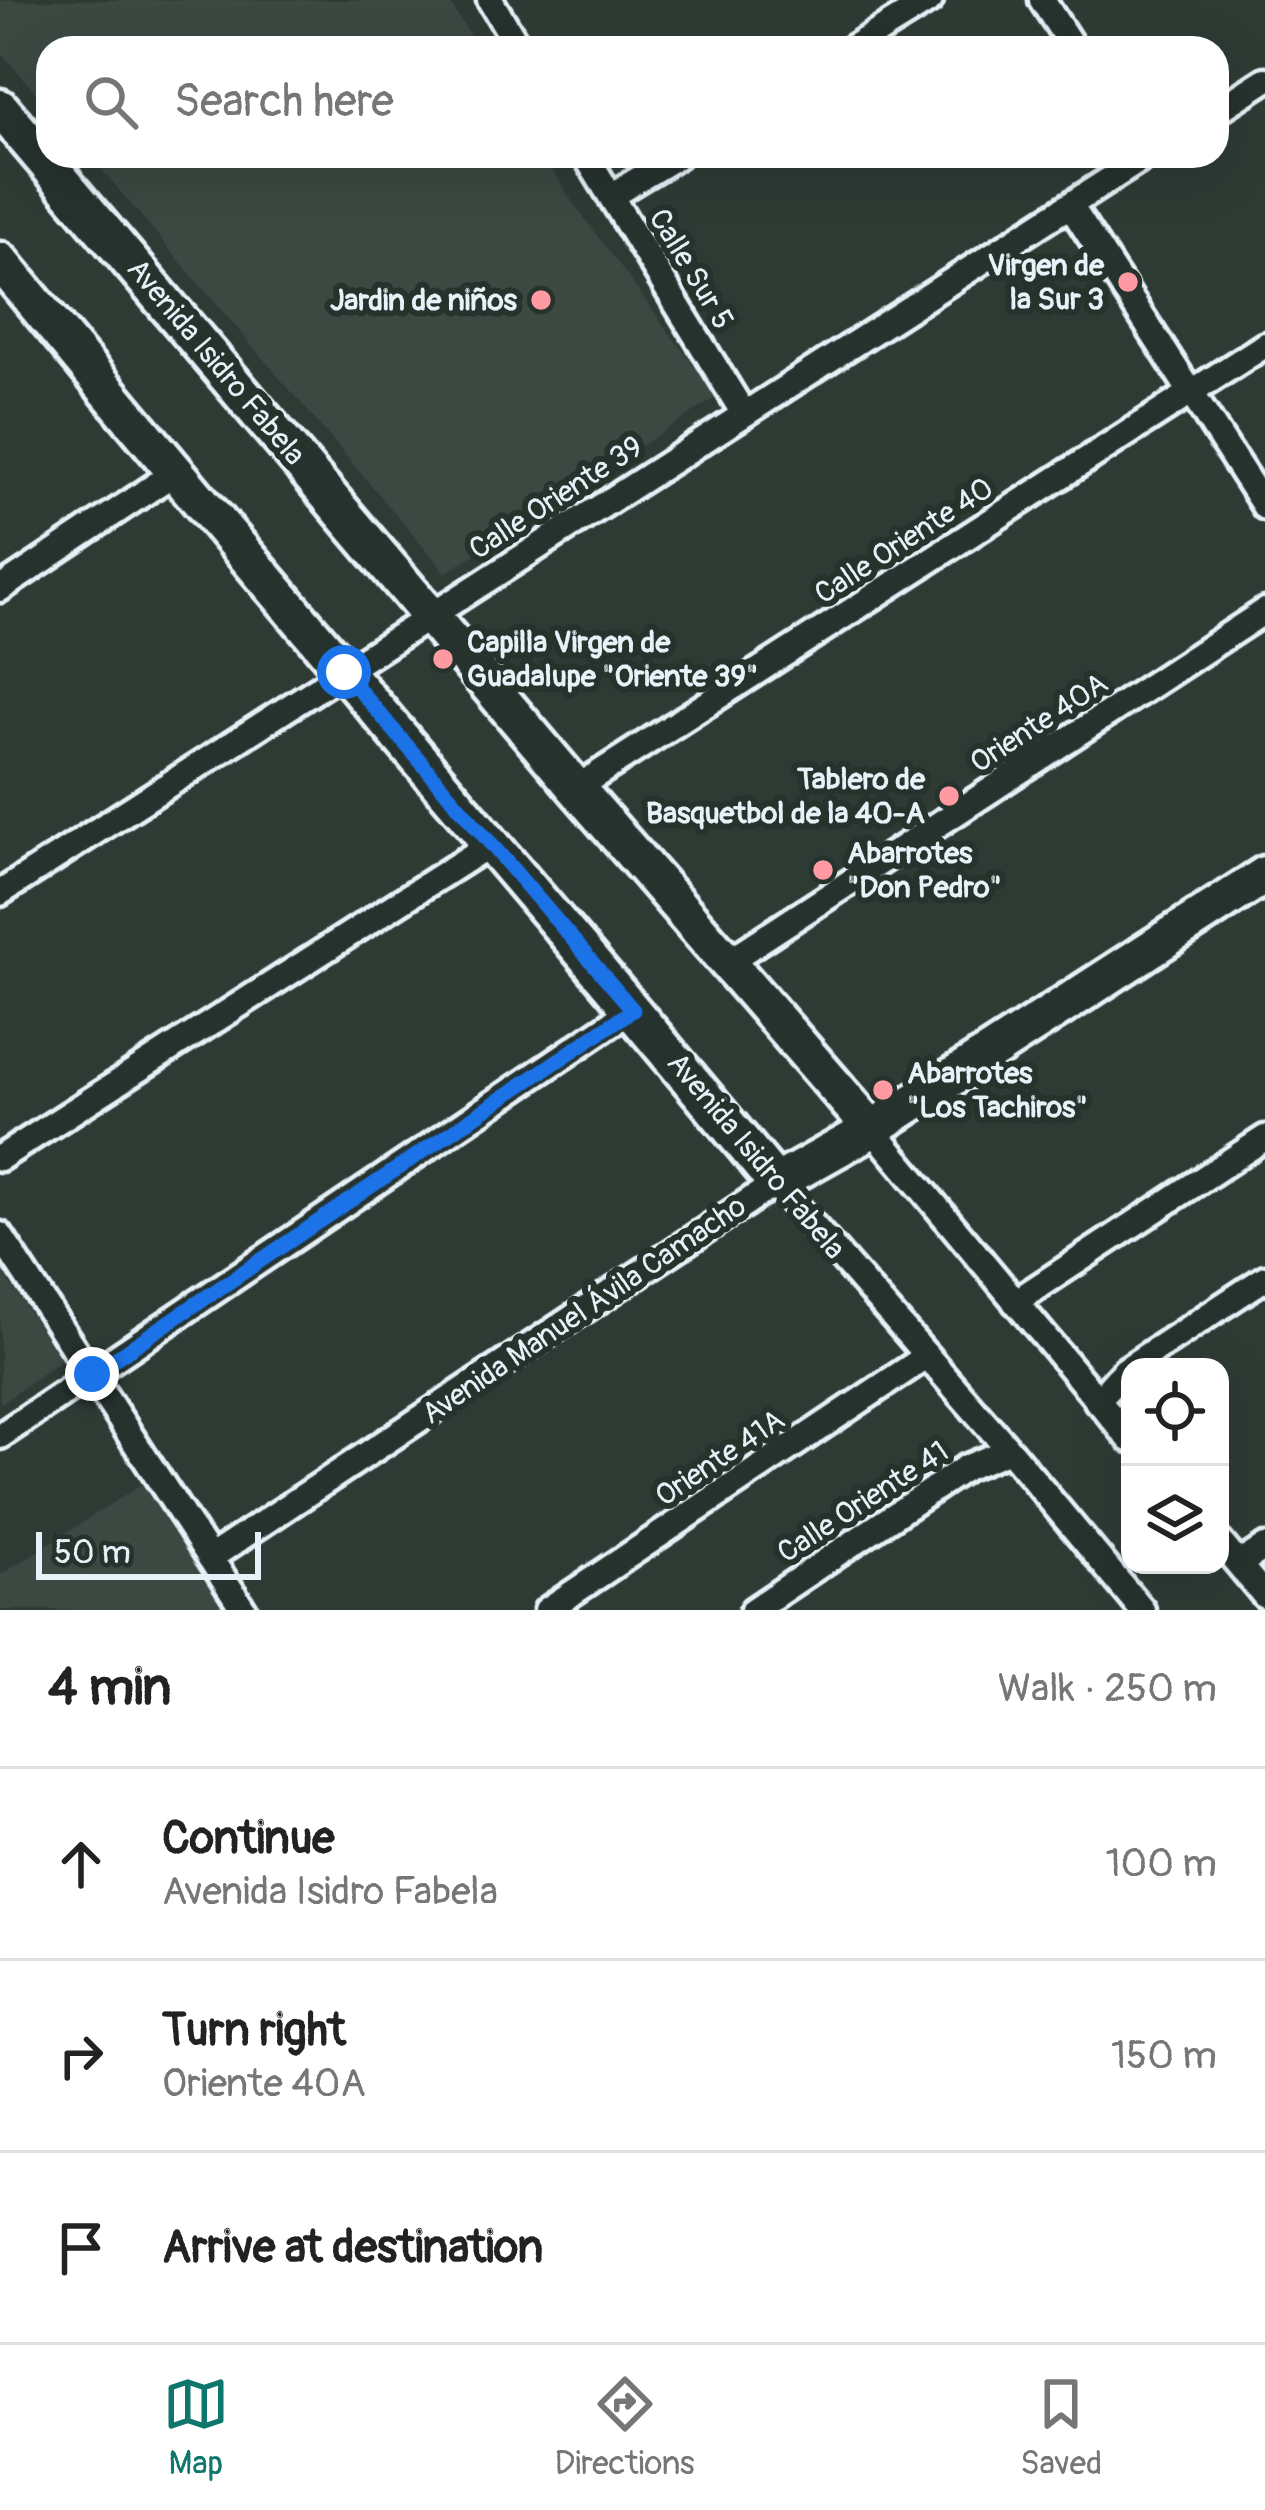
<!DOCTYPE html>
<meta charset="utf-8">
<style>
body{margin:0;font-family:Pangolin,sans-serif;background:#f2f2f2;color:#222}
.controls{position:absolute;right:36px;bottom:36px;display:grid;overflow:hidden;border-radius:24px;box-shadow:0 12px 48px #0002}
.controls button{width:108px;height:108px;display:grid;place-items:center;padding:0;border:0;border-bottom:3px solid #e0e0e0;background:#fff;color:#222;font:60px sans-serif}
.scale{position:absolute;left:36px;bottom:30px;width:225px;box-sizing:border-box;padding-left:12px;border:6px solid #e8f1f8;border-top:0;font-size:33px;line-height:42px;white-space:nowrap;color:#e8f1f8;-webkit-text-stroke:9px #26332d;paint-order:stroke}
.stop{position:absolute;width:36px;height:36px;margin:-27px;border:9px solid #1a73e8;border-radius:50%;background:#fff}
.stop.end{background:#1a73e8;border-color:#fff;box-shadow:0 3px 12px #0008}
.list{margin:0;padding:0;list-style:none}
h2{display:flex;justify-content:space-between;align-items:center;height:156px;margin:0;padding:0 48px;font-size:51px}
h2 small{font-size:39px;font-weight:400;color:#767676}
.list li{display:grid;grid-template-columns:78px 1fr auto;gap:36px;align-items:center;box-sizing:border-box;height:192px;padding:0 48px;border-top:3px solid #e0e0e0}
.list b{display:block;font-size:45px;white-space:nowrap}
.list p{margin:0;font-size:39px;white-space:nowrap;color:#767676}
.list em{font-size:39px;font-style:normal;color:#767676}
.icon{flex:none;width:66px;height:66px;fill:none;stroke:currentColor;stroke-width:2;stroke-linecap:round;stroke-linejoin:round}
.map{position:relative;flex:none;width:1265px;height:1610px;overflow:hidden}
.search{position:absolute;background:#fff;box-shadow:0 12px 48px #0002;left:36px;right:36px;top:36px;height:132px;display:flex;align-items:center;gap:30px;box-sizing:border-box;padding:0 42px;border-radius:36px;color:#767676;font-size:45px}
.sheet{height:732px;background:#fff}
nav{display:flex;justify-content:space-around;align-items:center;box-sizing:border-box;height:168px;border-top:3px solid #e0e0e0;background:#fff;font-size:33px;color:#767676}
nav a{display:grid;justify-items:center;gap:6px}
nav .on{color:#0f766e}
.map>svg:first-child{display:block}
.built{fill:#3b4843}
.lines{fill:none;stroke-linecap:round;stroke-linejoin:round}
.street-casing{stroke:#e8f1f8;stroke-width:33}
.secondary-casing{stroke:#e8f1f8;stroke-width:45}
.street{stroke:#26332d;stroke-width:24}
.secondary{stroke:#26332d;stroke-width:36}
.route{stroke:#1a73e8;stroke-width:15}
.poi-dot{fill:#ff9aa2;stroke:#26332d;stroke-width:4.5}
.labels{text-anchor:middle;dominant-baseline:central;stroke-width:12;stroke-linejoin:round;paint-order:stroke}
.poi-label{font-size:30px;font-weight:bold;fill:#e8f1f8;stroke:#26332d;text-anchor:end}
.street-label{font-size:30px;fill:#e8f1f8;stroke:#26332d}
</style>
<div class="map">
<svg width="1265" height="1610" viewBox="0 0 1265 1610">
<rect width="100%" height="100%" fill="#2e3b35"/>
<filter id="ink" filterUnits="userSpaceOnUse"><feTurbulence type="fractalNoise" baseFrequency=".00833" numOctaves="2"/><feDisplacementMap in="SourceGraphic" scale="24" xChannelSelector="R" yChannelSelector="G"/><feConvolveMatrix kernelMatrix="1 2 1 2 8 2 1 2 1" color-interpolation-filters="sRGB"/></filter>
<g filter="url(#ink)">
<path class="built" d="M0,0H448L478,48H48V107L0,51Z
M90,156H544L573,203L717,397L446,573Z
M0,1269L61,1360L0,1404Z
M150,1479L235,1610H0V1575Z"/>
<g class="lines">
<g class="street-casing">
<path id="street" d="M490,0L519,48
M1042,0L1073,48
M852,48L930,0
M1217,111L1265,80
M586,156L744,414
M611,196L677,156
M1070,205L1265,507
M0,589L177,471
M576,788L1265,345
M0,893L1146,156
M726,963L1265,611
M872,1129L1130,1439
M0,1158L492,843
M0,1235L244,1610
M1015,1302L1265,1138
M1097,1401L1125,1370L1265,1278
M0,1436L633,1009
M1220,1542L1265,1596
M210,1558L776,1183L1009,1450L1142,1610
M1239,1564L1265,1547
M547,1610L927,1356
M753,1610L965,1468L1009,1450"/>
</g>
<g class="secondary-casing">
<path id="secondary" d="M0,108L576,788L872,1129
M0,261C255,572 520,873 776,1183L872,1129L1265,875"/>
</g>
<use href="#street" class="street"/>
<use href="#secondary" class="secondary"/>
</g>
</g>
<g class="lines" filter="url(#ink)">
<path class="route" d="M92,1374L633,1010L344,672"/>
</g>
<g class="poi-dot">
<circle cx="1128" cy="282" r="12"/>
<circle cx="541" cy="300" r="12"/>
<circle cx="443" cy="659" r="12"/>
<circle cx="949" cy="796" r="12"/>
<circle cx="823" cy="870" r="12"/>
<circle cx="883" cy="1090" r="12"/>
</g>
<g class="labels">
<g class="poi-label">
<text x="1104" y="265">Virgen de<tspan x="1104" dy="34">la Sur 3</tspan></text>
<text x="517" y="300">Jardin de niños</text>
<text x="467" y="642" text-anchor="start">Capilla Virgen de<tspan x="467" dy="34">Guadalupe "Oriente 39"</tspan></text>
<text x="925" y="779">Tablero de<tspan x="925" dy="34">Basquetbol de la 40-A</tspan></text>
<text x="847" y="853" text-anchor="start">Abarrotes<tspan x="847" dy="34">"Don Pedro"</tspan></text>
<text x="907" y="1073" text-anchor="start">Abarrotes<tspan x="907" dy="34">"Los Tachiros"</tspan></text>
</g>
<g class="street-label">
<text transform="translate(691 269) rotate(59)">Calle Sur 5</text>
<text transform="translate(216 362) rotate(50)">Avenida Isidro Fabela</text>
<text transform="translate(556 498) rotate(-33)">Calle Oriente 39</text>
<text transform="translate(904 541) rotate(-33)">Calle Oriente 40</text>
<text transform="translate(1039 723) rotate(-33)">Oriente 40A</text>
<text transform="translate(756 1156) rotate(50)">Avenida Isidro Fabela</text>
<text transform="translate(584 1310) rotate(-34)">Avenida Manuel Ávila Camacho</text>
<text transform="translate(720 1458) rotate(-34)">Oriente 41A</text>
<text transform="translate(863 1502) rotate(-33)">Calle Oriente 41</text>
</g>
</g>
</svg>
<div class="controls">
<button><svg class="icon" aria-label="locate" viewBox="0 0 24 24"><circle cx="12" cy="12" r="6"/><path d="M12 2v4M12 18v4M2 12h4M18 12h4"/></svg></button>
<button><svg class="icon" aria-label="layers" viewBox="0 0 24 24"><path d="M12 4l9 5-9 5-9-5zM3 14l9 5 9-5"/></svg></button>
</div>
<div class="scale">50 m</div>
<div class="stop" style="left:344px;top:672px"></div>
<div class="stop end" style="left:92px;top:1374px"></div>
<div class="search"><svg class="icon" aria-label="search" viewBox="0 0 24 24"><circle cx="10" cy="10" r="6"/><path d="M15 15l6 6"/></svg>Search here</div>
</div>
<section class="sheet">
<h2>4 min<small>Walk · 250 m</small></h2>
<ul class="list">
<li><svg class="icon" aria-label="ahead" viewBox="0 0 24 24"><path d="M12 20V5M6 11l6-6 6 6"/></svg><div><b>Continue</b><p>Avenida Isidro Fabela</p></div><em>100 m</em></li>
<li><svg class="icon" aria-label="right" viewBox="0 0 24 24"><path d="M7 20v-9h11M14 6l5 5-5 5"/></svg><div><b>Turn right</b><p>Oriente 40A</p></div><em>150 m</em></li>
<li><svg class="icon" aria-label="arrive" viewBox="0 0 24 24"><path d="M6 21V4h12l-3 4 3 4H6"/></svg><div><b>Arrive at destination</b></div></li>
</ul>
</section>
<nav>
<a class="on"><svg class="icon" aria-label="map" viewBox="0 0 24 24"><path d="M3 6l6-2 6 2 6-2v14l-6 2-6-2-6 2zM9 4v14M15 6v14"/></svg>Map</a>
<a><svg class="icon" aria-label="directions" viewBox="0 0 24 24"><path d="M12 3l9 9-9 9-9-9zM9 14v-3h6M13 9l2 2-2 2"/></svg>Directions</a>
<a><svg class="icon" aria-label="saved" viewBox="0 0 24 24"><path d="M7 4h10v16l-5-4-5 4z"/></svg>Saved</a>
</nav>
